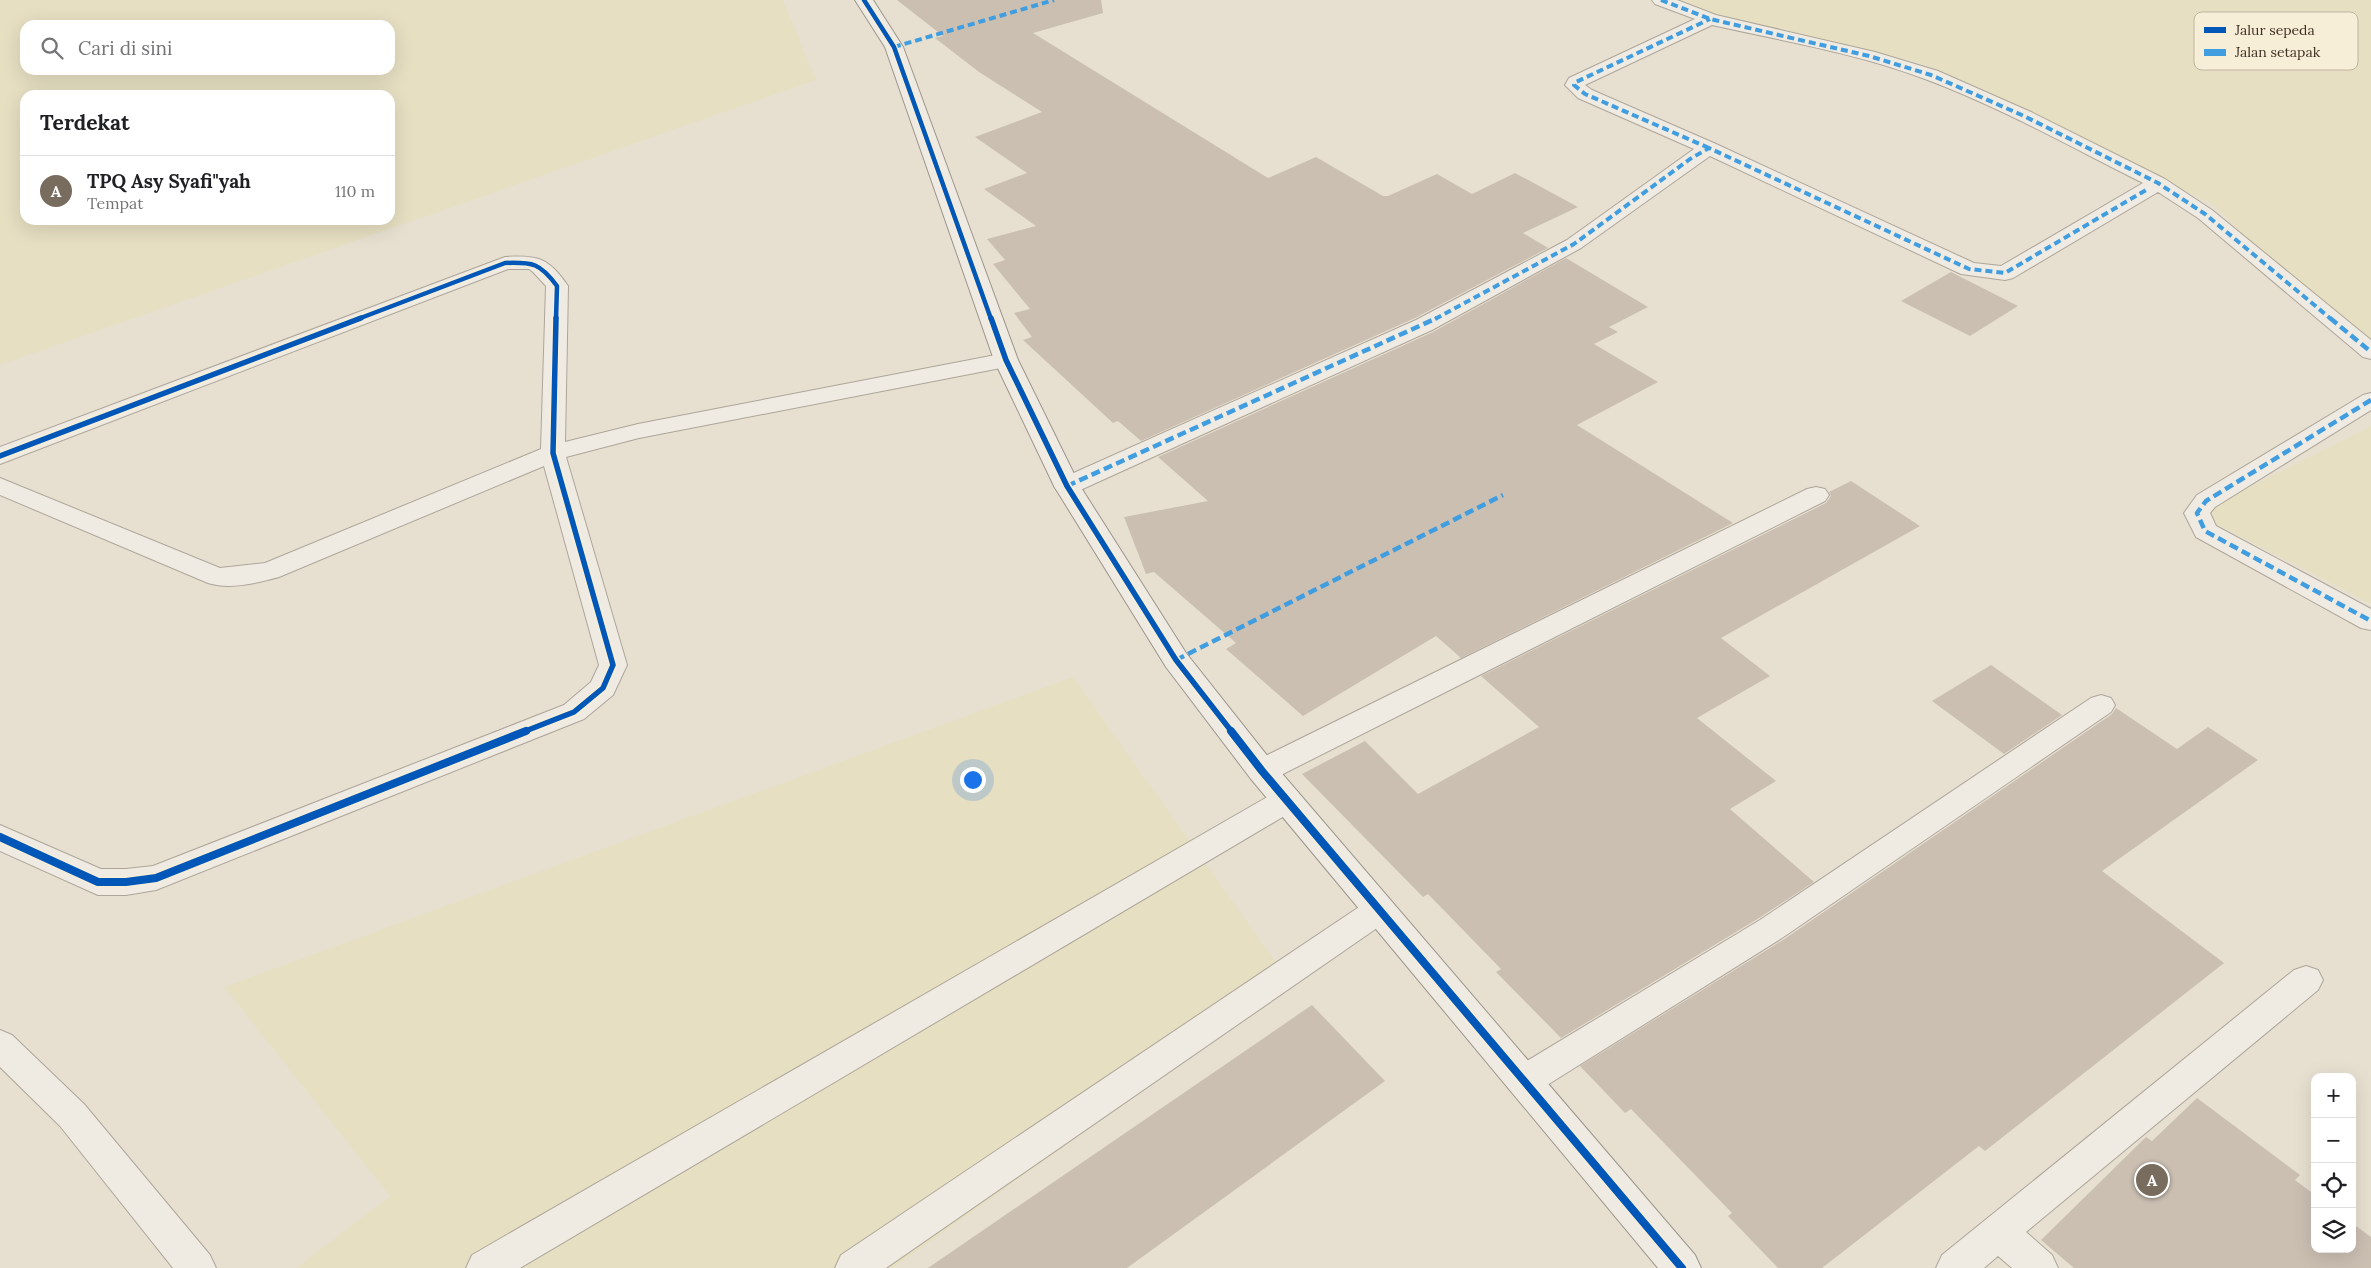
<!DOCTYPE html>
<html lang="id">
<meta charset="utf-8">
<style>
body{margin:0;font-family:Lora,serif;background:#f6f6f6;color:#202124}
.controls{position:absolute;right:15px;bottom:15px;display:grid;overflow:hidden;border-radius:10px;box-shadow:0 5px 20px #0002}
.controls button{width:45px;height:45px;display:grid;place-items:center;padding:0;border:0;border-bottom:1px solid #e0e0e0;background:#fff;color:#202124;font:25px sans-serif}
.you{position:absolute;left:972px;top:779px;width:18px;height:18px;margin:-12px;border:4px solid #fff;border-radius:50%;background:#1a73e8;box-shadow:0 0 0 8px #1a73e833}
.badge{display:grid;place-items:center;width:32px;height:32px;border-radius:50%;background:#786c5e;color:#fff;font-size:16px;font-weight:700}
.pin{position:absolute;translate:-50% -50%;border:2px solid #fff;box-shadow:0 1px 5px #0006}
.list{margin:0;padding:0;list-style:none}
h2{display:flex;justify-content:space-between;align-items:center;height:65px;margin:0;padding:0 20px;font-size:21px}
h2 small{font-size:16px;font-weight:400;color:#757577}
.list li{display:grid;grid-template-columns:32px 1fr auto;gap:15px;align-items:center;box-sizing:border-box;height:70px;padding:0 20px;border-top:1px solid #e0e0e0}
.list b{display:block;font-size:19px;white-space:nowrap}
.list p{margin:0;font-size:16px;white-space:nowrap;color:#757577}
.list em{font-size:16px;font-style:normal;color:#757577}
.icon{flex:none;width:28px;height:28px;fill:none;stroke:currentColor;stroke-width:2;stroke-linecap:round;stroke-linejoin:round}
.map{position:relative;flex:none;width:2371px;height:1268px;overflow:hidden}
.search{position:absolute;background:#fff;box-shadow:0 5px 20px #0002;left:20px;top:20px;width:375px;height:55px;display:flex;align-items:center;gap:12px;box-sizing:border-box;padding:0 18px;border-radius:15px;color:#757577;font-size:19px}
.panel{position:absolute;background:#fff;box-shadow:0 5px 20px #0002;left:20px;top:90px;width:375px;height:135px;border-radius:15px}
.map>svg:first-child{display:block}
.farmland{fill:#e6dfc2;fill-rule:evenodd}
.building{fill:#cbbfb2}
.lines{fill:none;stroke-linecap:round;stroke-linejoin:round}
.street-casing{stroke:#ada599;stroke-width:2}
.secondary-casing{stroke:#9c958a;stroke-width:2}
.street{fill:#efebe3;fill-rule:evenodd}
.secondary{fill:#efebe3;fill-rule:evenodd}
.quiet-far1{stroke:#3f9de0;stroke-width:4;stroke-dasharray:7 4;stroke-linecap:butt}
.quiet{stroke:#3f9de0;stroke-width:4.5;stroke-dasharray:9 4.5;stroke-linecap:butt}
.cycleway-far2-casing{stroke:#f7eed8;stroke-width:7}
.cycleway-far1-casing{stroke:#f7eed8;stroke-width:9}
.cycleway-casing{stroke:#f7eed8;stroke-width:11}
.cycleway-far2{stroke:#0057b8;stroke-width:4.5}
.cycleway-far1{stroke:#0057b8;stroke-width:5.5}
.cycleway{stroke:#0057b8;stroke-width:8}
.key{fill:#f7eed8;stroke:#bfb4a1;stroke-width:1}
.key-label{font-size:14px;fill:#3d2e20}
</style>
<div class="map">
<svg width="2371" height="1268" viewBox="0 0 2371 1268">
<rect width="100%" height="100%" fill="#e7e0d1"/>
<path class="farmland" d="M0,0H783L816,80L0,365ZM25,25H390V70H25ZM25,95H390V220H25Z
M1672,0H2371V359L2212,204L1921,63L1688,10Z
M2371,426V604L2197,514Z
M1073,677L1292,985L893,1268H296L390,1196L224,987Z"/>
<path class="building" d="M897,0H1101L1103,13L1033,33L1268,178L1316,157L1383,196H1388L1437,174L1472,194L1515,173L1578,207L1523,233L1548,248L1415,318L1141,441L1118,421L1113,423L1023,340L1032,337L1014,313L1030,309L993,264L1005,260L987,239L1036,226L984,189L1027,173L975,137L1042,112L979,72L935,38L943,36Z
M1566,258L1648,307L1609,327L1618,332L1594,344L1658,382L1577,425L1733,523L1461,658L1436,636L1303,716L1226,649L1236,643L1154,572L1146,574L1124,517L1208,501L1158,457L1433,332Z
M1951,272L2018,306L1970,336L1901,301Z
M1851,481L1920,526L1721,638L1770,676L1697,718L1776,781L1730,809L1814,882L1759,918L1561,1038L1496,972L1501,969L1428,894L1423,897L1302,774L1365,741L1418,794L1539,727L1481,676L1826,503L1831,496L1829,492Z
M1991,665L2062,715L2004,754L1932,701Z
M2116,708L2177,749L2208,727L2258,760L2102,871L2224,963L1985,1151L1979,1146L1822,1268H1778L1728,1216L1732,1213L1631,1109L1625,1113L1580,1066L1783,940L2112,714Z
M1312,1005L1385,1081L1127,1268H928Z
M2197,1098L2300,1175L2295,1180L2315,1195V1249H2352V1223L2371,1237V1268H2074L2041,1240L2146,1137L2152,1141Z"/>
<g class="lines">
<g class="street-casing">
<path id="street" d="M1652,0H1677L1716,15L1875,52L1938,71L2031,112L2165,179L2212,210L2371,340V359L2363,357L2198,218L2158,192L2013,278L2005,280L1961,274L1710,156L1581,248L1432,330L1076,492L1067,494L1058,492L1054,486L1058,480L1416,320L1567,240L1694,149L1578,98L1565,85L1569,78L1695,19L1655,4ZM1712,25C1783,41 1857,53 1925,79C2000,107 2071,147 2143,183L2001,266L1974,263L1716,144L1592,90L1585,85Z
M505,257C538,255 549,258 568,286L565,442L638,424L1006,353L1014,355L1018,360L1014,365L1006,367L639,438L566,457L627,665L613,695L584,719L156,890L126,895H98L0,851V825L101,869H126L153,866L564,705L591,682L599,665L544,466L279,577C257,583 230,590 208,583L0,495V478L220,568L265,563L541,449L546,286L533,272L529,269H508L0,464V447Z
M2371,393V410L2215,507L2210,513L2216,526L2371,609V630L2361,628L2196,537L2184,513L2197,495L2363,395Z
M1816,487L1825,489L1829,495L1825,501L1273,779L1262,782L1251,779L1247,771L1251,763L1807,489Z
M2101,695L2111,698L2115,705L2111,712L1782,938L1536,1092L1524,1096L1512,1092L1507,1081L1512,1070L1760,920L2091,698Z
M1287,788L1298,792L1302,800L1298,808L520,1268H466L472,1255L1276,792Z
M1379,897L1390,901L1395,910L1390,919L886,1268H835L841,1255L1368,901Z
M2306,966L2318,970L2323,980L2318,990L2026,1232L2052,1255L2058,1268H2012L1998,1256L1984,1268H1936L1942,1255L2294,970Z
M0,1030L12,1035L84,1104L210,1255L216,1268H173L60,1126L0,1067Z"/>
</g>
<g class="secondary-casing">
<path id="secondary" d="M855,0H873L903,47L1018,360L1080,486L1186,653L1273,763L1695,1255L1701,1268H1658L1251,779L1166,667L1054,486L994,360L885,47Z"/>
</g>
<use href="#street" class="street"/>
<use href="#secondary" class="secondary"/>
<path class="quiet-far1" d="M1661,0L1710,19L1869,56L1931,75L2024,116L2158,183L2205,214L2331,319
M894,47L1054,0
M1709,148L1585,94L1574,85L1576,82L1710,19
M1435,319L1574,244L1690,159L1709,148L1969,269L2005,273L2146,190"/>
<path class="quiet" d="M2330,318L2371,352
M2371,400L2206,501L2197,513L2205,531L2371,621
M1067,486L1437,318
M1176,660L1503,495"/>
<g class="cycleway-far2-casing">
<path id="cycleway-far2" d="M864,0L894,47L991,319
M358,319L505,263C533,262 540,263 557,286L556,319"/>
</g>
<g class="cycleway-far1-casing">
<path id="cycleway-far1" d="M991,318L1006,360L1067,486L1176,660L1232,732
M0,456L361,318
M523,732L574,712L603,688L613,665L553,453L556,318"/>
</g>
<g class="cycleway-casing">
<path id="cycleway" d="M1231,731L1262,771L1682,1268
M0,837L98,882H126L156,878L526,731"/>
</g>
<use href="#cycleway-far2" class="cycleway-far2"/>
<use href="#cycleway-far1" class="cycleway-far1"/>
<use href="#cycleway" class="cycleway"/>
</g>
<rect x="2194" y="12" width="164" height="58" rx="8" class="key"/>
<rect x="2204" y="27" width="22" height="6" fill="#0057b8"/>
<rect x="2204" y="49" width="22" height="7" fill="#3f9de0"/>
<g class="key-label">
<text x="2235" y="35">Jalur sepeda</text>
<text x="2235" y="57">Jalan setapak</text>
</g>
</svg>
<div class="controls">
<button>+</button>
<button>−</button>
<button><svg class="icon" aria-label="locate" viewBox="0 0 24 24"><circle cx="12" cy="12" r="6"/><path d="M12 2v4M12 18v4M2 12h4M18 12h4"/></svg></button>
<button><svg class="icon" aria-label="layers" viewBox="0 0 24 24"><path d="M12 4l9 5-9 5-9-5zM3 14l9 5 9-5"/></svg></button>
</div>
<div class="you"></div>
<div class="pin badge" style="left:2152px;top:1180px">A</div>
<div class="search"><svg class="icon" aria-label="search" viewBox="0 0 24 24"><circle cx="10" cy="10" r="6"/><path d="M15 15l6 6"/></svg>Cari di sini</div>
<section class="panel">
<h2>Terdekat<small></small></h2>
<ul class="list">
<li><span class="badge">A</span><div><b>TPQ Asy Syafi&quot;yah</b><p>Tempat</p></div><em>110 m</em></li>
</ul>
</section>
</div>
